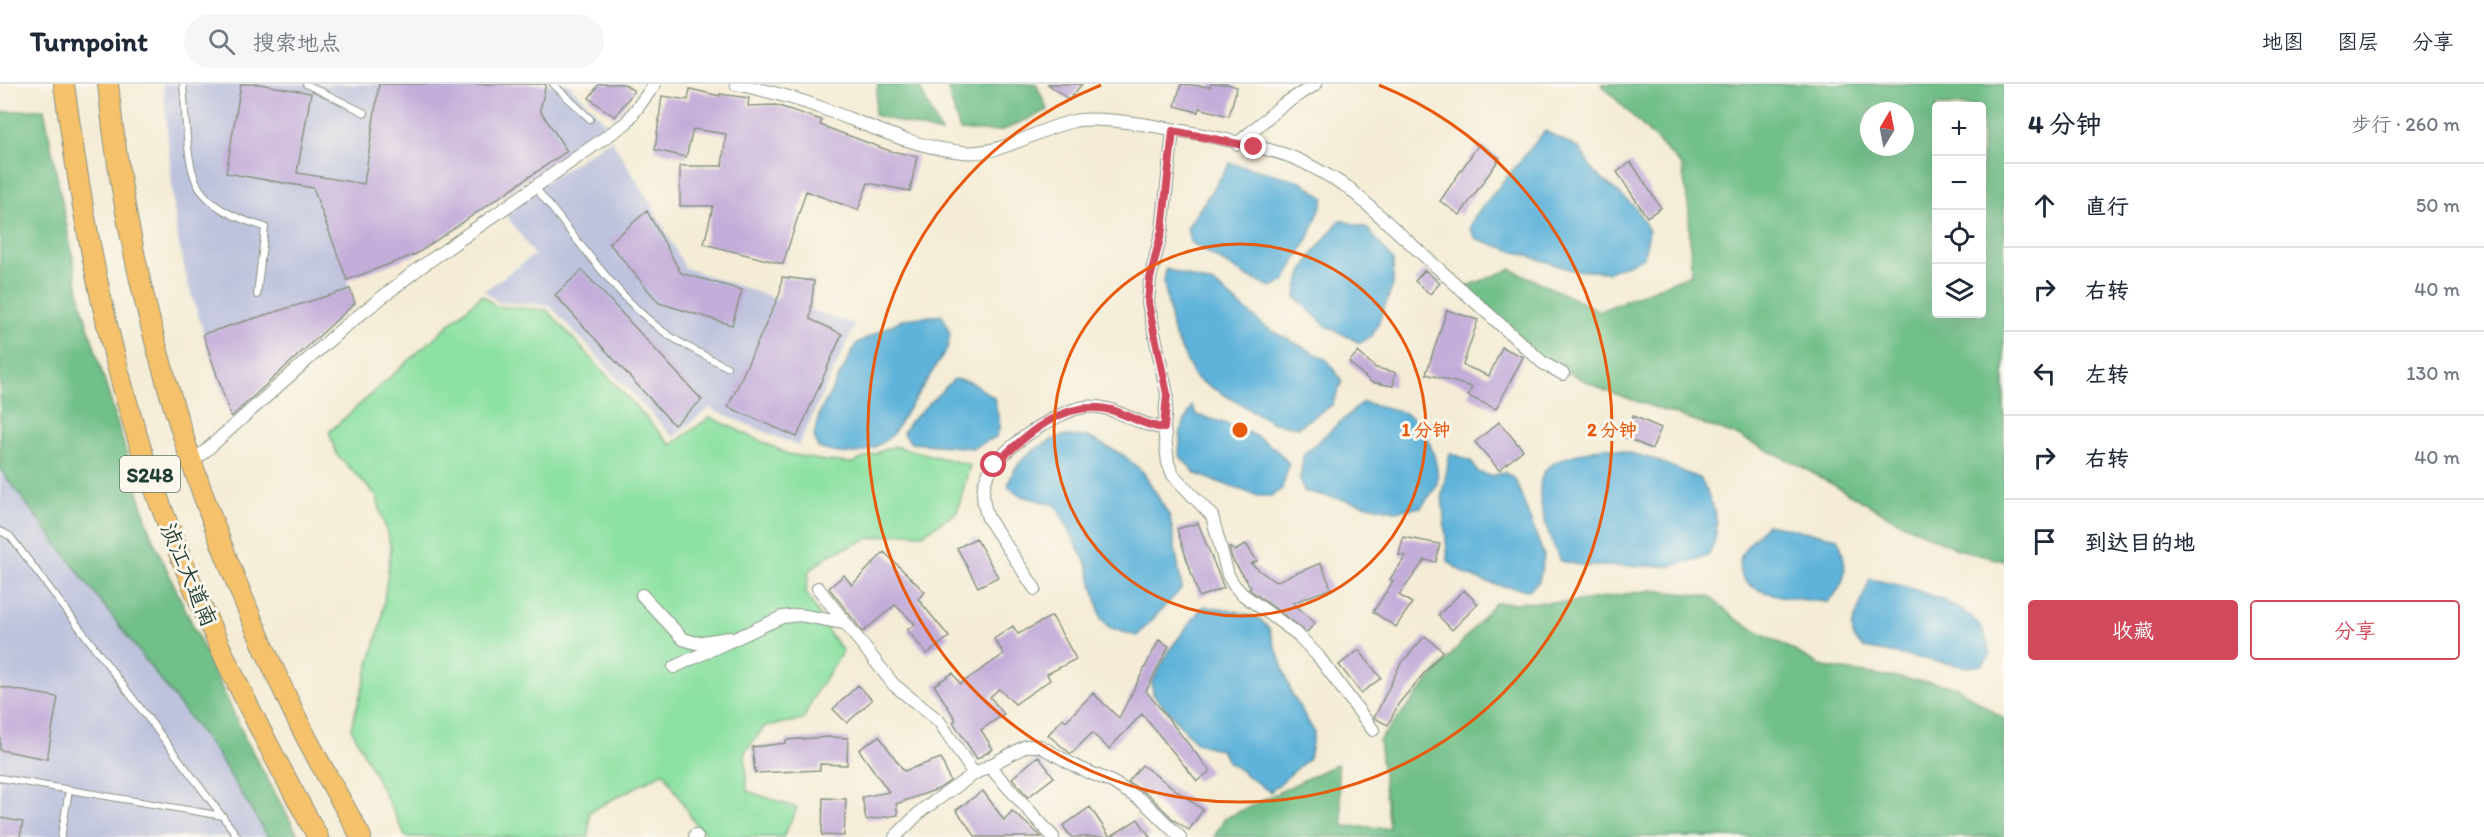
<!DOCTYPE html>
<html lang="zh">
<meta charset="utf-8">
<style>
body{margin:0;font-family:Itim,"LXGW WenKai TC",sans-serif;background:#f6f6f7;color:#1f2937}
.controls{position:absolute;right:18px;top:18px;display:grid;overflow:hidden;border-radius:6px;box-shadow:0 6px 24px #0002}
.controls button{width:54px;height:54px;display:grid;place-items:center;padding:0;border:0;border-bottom:2px solid #e0e1e3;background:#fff;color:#1f2937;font:30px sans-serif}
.compass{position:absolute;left:1860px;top:18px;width:54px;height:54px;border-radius:50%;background:#fff;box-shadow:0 6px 24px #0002;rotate:10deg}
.stop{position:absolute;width:18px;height:18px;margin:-14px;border:4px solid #d1495b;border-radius:50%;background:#fff}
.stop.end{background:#d1495b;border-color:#fff;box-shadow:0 2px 6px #0008}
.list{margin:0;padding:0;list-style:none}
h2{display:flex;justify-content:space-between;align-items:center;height:78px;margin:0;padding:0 24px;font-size:26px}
h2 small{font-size:20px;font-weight:400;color:#747a83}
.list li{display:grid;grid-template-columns:39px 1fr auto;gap:18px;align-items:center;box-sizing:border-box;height:84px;padding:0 24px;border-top:2px solid #e0e1e3}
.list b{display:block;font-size:22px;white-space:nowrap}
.list em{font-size:20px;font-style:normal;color:#747a83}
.actions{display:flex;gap:12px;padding:18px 24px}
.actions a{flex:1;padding:14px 0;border:2px solid #d1495b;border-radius:6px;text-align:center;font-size:21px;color:#d1495b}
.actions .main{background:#d1495b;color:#fff}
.icon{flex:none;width:33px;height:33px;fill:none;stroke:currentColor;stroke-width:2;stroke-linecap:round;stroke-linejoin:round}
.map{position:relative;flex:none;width:2004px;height:753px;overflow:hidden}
header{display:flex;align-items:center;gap:36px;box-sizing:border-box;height:84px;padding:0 30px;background:#fff;border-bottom:2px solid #e0e1e3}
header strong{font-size:28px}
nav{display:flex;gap:33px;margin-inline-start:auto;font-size:21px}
.search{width:420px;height:54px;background:#f6f6f7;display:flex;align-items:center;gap:15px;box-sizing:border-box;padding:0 21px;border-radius:33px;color:#747a83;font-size:22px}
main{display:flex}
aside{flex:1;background:#fff}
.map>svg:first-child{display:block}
.industrial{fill:#bec3dd}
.green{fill:#8ce1a3;stroke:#568f6c;stroke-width:1.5}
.forest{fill:#71bf89;stroke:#487e5e;stroke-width:1.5;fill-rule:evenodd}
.water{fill:#5eb3da;stroke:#3e7887;stroke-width:1.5}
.building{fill:#c3add9}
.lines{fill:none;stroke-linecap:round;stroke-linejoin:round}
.service-casing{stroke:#8a9485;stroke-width:8}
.minor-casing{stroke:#8a9485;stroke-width:14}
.primary-casing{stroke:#8a9485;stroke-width:22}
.service{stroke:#fff;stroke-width:6}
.minor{stroke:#fff;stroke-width:12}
.primary{stroke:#f5c16b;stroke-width:20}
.route{stroke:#d1495b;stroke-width:8}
.ring{fill:none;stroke:#e8590c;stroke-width:3}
.labels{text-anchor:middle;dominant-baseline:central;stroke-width:6;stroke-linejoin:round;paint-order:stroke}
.shield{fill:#fbf7ec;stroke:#61756b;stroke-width:1.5}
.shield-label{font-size:21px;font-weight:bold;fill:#1f3d34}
.street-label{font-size:22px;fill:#1f3d34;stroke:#fbf7ec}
.centre{fill:#e8590c;stroke:#fbf7ec;stroke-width:3}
.ring-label{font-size:18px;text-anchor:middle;font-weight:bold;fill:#e8590c;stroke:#fbf7ec;stroke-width:6;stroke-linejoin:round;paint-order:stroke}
</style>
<header>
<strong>Turnpoint</strong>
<div class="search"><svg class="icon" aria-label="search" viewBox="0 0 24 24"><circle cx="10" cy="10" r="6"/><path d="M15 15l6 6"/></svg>搜索地点</div>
<nav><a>地图</a><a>图层</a><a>分享</a></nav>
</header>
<main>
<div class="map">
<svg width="2004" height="753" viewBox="0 0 2004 753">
<rect width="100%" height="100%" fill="#fbf7ec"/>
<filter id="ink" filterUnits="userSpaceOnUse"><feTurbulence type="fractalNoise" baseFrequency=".0167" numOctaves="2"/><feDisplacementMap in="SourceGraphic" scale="12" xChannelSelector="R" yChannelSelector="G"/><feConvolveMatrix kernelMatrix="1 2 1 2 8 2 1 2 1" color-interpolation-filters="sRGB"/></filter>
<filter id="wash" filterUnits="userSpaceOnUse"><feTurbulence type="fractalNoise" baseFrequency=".008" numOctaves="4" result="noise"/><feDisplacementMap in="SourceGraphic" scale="24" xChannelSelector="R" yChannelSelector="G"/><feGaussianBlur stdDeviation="1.35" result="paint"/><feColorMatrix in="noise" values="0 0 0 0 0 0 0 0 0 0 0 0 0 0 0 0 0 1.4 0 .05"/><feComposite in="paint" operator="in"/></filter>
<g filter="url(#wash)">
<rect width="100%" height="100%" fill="#f4ecd6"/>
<path class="industrial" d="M163,0H568L608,41L416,170L347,196L355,219L231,333L188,200L176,146Z
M611,55L651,120L685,184L855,241L798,362L709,324L673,353L549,221L499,219L484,207L534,171L503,126Z
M0,385L217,670L268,753H0Z"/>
<path class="green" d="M482,211L496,222L547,226L671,361L710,333L788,370L825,377L852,379L894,362L970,381L957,428L923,450L902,449L867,455L829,471L809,487L806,508L829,549L843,567L816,608L803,636L765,642L745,668L747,707L797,724L783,753H710L696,741L664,688L589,728V753H406L351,644L381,539L391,464L376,411L337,371L329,348Z"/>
<path class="forest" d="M878,0H918L941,49L874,31Z
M949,0H1036L1048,26L1001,47H960L947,3Z
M1601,0H2004V477L1957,465L1890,433L1795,379L1738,352L1604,306L1545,277L1465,203L1511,185L1600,227L1691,190L1689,128L1682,82ZM1936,22H1982V230H1936ZM1869,27H1905V63H1869Z
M44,25L82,222L151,451L246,656L299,753H268L217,670L0,385V28Z
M1652,506L1709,512L1737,536L1824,583L1955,602L2004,635V753H1214L1224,735L1337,680L1343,742L1389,744L1379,656L1495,519L1573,518Z"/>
<path class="water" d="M1545,47L1580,65L1594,88L1635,123L1649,147L1644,173L1609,188L1572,186L1476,155L1470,144L1475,132Z
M1230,79L1301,97L1324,114L1310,151L1284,198L1271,203L1248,193L1190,158L1187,144Z
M1340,136L1367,144L1393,176V201L1378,240L1372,252L1360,259L1326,242L1296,214C1297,184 1322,158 1340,136Z
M1166,185L1216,201L1267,244L1327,276L1342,297L1332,321L1298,343L1273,339L1195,294L1173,248L1164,198Z
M942,231L950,249L948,263L892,351C867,373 848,373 818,364L814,352L820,328L857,259L903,235Z
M954,295L971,298L994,314L1000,341L996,353L973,364L911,359L903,349L909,339Z
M1363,318C1379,323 1404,325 1417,337C1428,348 1440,384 1437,399C1435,407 1426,416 1421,423L1395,427L1304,407L1300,394L1304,370Z
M1192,322L1197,331C1230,340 1268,351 1289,380L1282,405L1271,412H1258L1196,390L1179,371L1181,345Z
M1062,352L1088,353L1123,371L1143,388L1170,433L1182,504L1137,552L1110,544L1101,534L1088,483L1056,421L1018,411L1008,402C1014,375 1038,361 1062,352Z
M1605,363L1653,375L1701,395C1714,424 1725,441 1708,472L1672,482H1585L1561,477C1550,458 1526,397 1551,381C1565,371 1589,368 1605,363Z
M1450,369L1471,377L1478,388L1491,392L1504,388L1515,395L1544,472L1539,497L1529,506C1500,502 1470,498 1448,477L1442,411Z
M1767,440L1838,454C1847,480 1850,497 1828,518C1804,515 1727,514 1741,473C1745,461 1760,449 1767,440Z
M1870,495C1904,501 1945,513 1973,534C1983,542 1988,559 1990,571L1982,581L1968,583L1864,564L1854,555L1852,543Z
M1203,522L1235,527L1260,535L1269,545L1292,610L1314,648L1309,674L1270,708L1227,677L1221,666L1196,659L1153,610L1152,598L1171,564Z"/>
<g id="blocks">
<path class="building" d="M241,0H259L311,9L297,89L364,100L379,0H546L540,26L567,67L416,170L347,196L313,104L226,89Z
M599,0H624L634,7L615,33L589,14Z
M1048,0H1082L1069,16Z
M1181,0L1210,3L1211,0H1227L1237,3L1229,32L1199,24L1198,28L1175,22Z
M690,5L720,12V10L749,14L748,22L776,21L822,36L820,41L890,67L917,72L910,107L868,99L858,126L806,107L783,180L704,160L713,122H680V82H722L726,50L693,45L686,73L655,66L662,12L688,16Z
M1479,60L1500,74L1460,131L1440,117Z
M1631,78L1661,124L1647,133L1617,88Z
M647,127L681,189L742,206L732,241L659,219L609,159Z
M582,186L702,316L674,341L555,211Z
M1425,186L1440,199L1430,210L1415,197Z
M782,193L814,197L810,235L842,250L797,353L728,323L780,209Z
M350,205L355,219L231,333L203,250Z
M1447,226L1478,236L1463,281L1489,292L1502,263L1523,273L1496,325L1468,312L1472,303L1426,290Z
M1358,268L1376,284L1395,288L1393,302L1371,298L1349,278Z
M1633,332L1661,344L1652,365L1624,353Z
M1499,338L1523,366L1499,386L1475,358Z
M1198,439L1224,504L1199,513L1177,445Z
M1403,453L1440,460L1436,478L1425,476L1399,511L1412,519L1396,543L1373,528L1393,497L1390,495L1406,472L1399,471Z
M976,454L998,493L978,503L957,464Z
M1246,460L1257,477L1251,480L1275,498L1321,479L1331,504L1293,519L1315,539L1307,548L1249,505L1251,503L1232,475L1229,463L1235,467Z
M884,468L925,508L918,515L949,553L927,570L907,546L915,540L895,521L863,548L829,504L844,491L852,501Z
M1464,506L1478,520L1452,546L1438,531Z
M1052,532L1076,575L1047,590L1050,596L1015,620L999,605L990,613L1004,630L981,646L993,665L977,675L953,638L956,636L934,601L953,589L960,600L1004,570L994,555L1013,542L1018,550Z
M1425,552L1443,567L1399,619L1388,641L1374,634L1400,581Z
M1159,556L1169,562L1146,607L1210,687L1197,697L1142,630L1109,665L1092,649L1071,670L1048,651L1063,634L1066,637L1093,609L1119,634Z
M1359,566L1381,594L1361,609L1339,581Z
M858,601L872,616L847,639L833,625Z
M0,603L58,613L47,675L0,666Z
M879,652L904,687L941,674L950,697L938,705L896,720L898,731L866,736L862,713L889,708L859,666Z
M829,653L848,654L847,681L820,680V686L755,689L752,663L786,659V656Z
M1038,672L1054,693L1028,713L1012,694Z
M1142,681L1203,726L1189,746L1174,736L1149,711L1128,698Z
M983,707L1004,736L1012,727L1042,753H976L956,726Z
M823,714L846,715L844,752L822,751Z
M1090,723L1110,753L1138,735L1150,753H1071L1063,742Z
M0,734L23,738L20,753H0Z"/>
</g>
</g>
<g filter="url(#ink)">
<use href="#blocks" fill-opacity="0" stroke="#8a9485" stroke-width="1.5"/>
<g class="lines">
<g class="service-casing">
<path id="service" d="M183,0C186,27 185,88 202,108C218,128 242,136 265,143L257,211
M306,0L365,29
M553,0L590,35
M534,102C573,149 620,219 670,252C688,264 708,273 727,283
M0,447L10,452L238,753
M0,694L223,732
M61,753L69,706"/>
</g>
<g class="minor-casing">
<path id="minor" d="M736,0C764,6 792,13 819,23C866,40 911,63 962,68C1004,72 1035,45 1074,37C1109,29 1252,59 1289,72C1310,80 1329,92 1349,104L1543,279L1563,290
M1173,47L1162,146L1150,195L1148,219L1167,310L1164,344L1168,379L1173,391L1212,432L1228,491L1234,501L1242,510L1296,549L1318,572L1373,646
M1237,60L1281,22L1316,0
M193,378L343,244L418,185L626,39L655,0
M818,504L894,601L939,637L974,690
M1035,505L988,434C984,423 981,410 985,398C993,369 1055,327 1085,323C1113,319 1136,342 1164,344
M642,511L683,555L696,559L729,554
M674,583L782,533L800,531L844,539
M989,682L1053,753
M695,751L697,753
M895,753L922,726L974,690L1026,662H1040L1077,683L1112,698L1144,718L1180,753"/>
</g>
<g class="primary-casing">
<path id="primary" d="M64,0C82,131 106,261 148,386C192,514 252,635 318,753
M108,0C129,219 200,431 294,629C314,671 339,712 361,753"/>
</g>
<use href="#service" class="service"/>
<use href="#minor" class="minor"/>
<use href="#primary" class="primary"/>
</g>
</g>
<g class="lines" filter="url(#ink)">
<path class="route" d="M994,381C1026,352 1063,314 1111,326C1130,331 1144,342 1164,344L1167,310L1148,219L1150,195L1162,146L1173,47L1254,63"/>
</g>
<g class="ring">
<circle cx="1240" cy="346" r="186"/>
<path d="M1379 1A372 372 0 1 1 1101 1"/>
</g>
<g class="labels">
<rect class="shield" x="120" y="372" width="60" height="36" rx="4.5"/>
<g class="shield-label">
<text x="150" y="390">S248</text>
</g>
<g class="street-label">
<text transform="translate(189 491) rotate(67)">浈江大道南</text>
</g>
</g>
<circle cx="1240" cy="346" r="9" class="centre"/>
<g class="ring-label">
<text x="1426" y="352">1 分钟</text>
<text x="1612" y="352">2 分钟</text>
</g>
</svg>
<div class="controls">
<button>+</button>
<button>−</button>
<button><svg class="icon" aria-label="locate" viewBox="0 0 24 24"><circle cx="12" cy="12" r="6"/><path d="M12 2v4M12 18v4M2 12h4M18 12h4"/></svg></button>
<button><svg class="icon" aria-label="layers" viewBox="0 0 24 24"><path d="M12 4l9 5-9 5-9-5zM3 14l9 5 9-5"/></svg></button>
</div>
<svg class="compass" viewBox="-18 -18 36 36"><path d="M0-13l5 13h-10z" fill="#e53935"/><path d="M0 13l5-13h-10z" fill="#747a83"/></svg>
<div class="stop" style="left:994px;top:381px"></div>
<div class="stop end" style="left:1254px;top:63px"></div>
</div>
<aside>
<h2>4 分钟<small>步行 · 260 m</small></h2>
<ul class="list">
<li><svg class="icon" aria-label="ahead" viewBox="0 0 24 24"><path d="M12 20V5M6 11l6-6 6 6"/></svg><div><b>直行</b></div><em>50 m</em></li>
<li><svg class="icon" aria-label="right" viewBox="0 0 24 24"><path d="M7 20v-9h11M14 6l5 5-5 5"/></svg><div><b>右转</b></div><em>40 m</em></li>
<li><svg class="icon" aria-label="left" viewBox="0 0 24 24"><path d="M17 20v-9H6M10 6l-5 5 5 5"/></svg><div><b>左转</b></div><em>130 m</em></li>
<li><svg class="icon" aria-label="right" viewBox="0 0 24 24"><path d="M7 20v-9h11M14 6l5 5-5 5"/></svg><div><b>右转</b></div><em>40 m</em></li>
<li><svg class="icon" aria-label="arrive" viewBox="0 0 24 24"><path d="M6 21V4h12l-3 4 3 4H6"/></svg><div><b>到达目的地</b></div></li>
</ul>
<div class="actions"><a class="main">收藏</a><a>分享</a></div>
</aside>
</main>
